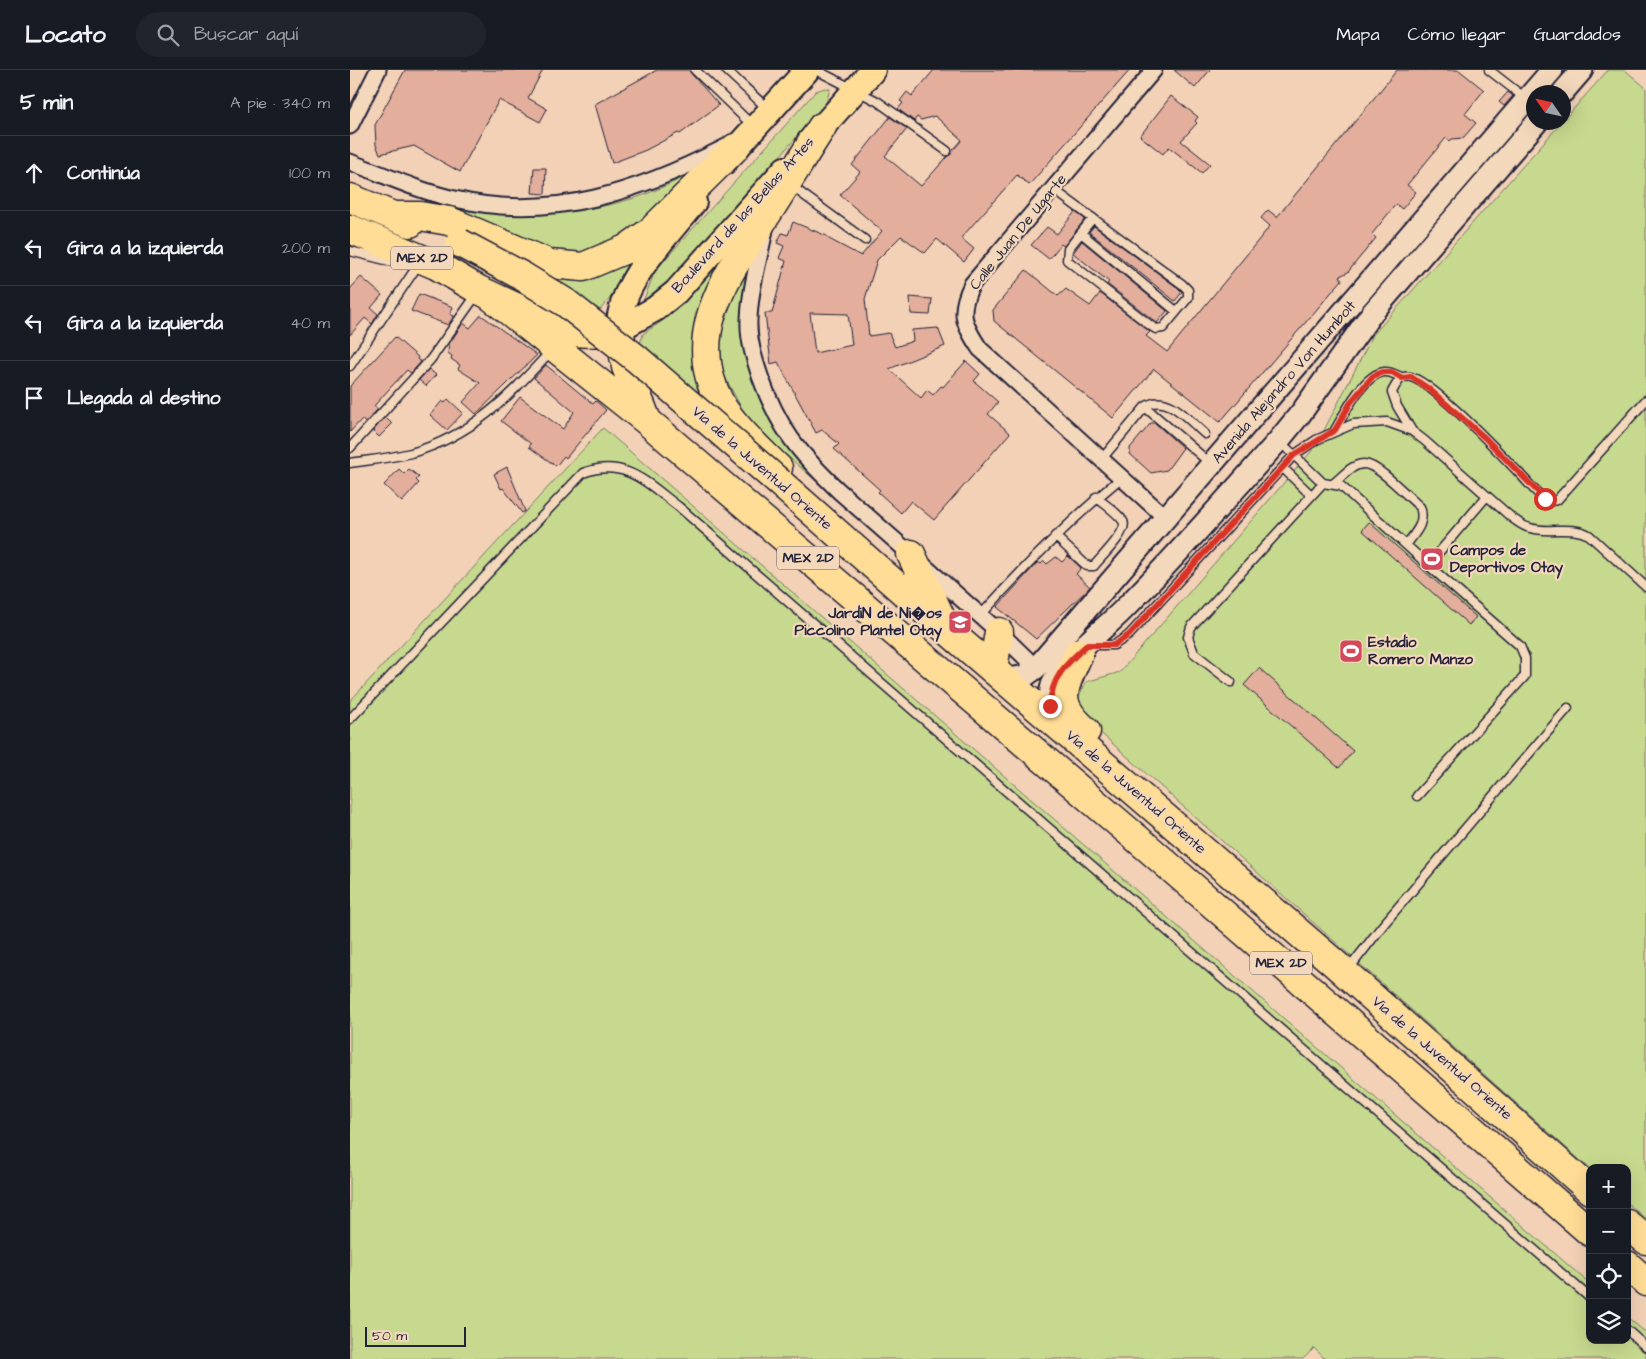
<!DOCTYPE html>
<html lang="es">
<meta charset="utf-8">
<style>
body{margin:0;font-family:"Architects Daughter",sans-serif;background:#20242c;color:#f1f3f6}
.controls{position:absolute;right:15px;bottom:15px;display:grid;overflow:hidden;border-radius:10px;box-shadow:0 5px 20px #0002}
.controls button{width:45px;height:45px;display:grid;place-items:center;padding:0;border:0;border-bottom:1px solid #363941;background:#171b24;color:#f1f3f6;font:25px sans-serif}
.compass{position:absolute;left:1176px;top:15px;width:45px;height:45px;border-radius:50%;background:#171b24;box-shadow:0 5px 20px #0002;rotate:304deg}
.scale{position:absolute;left:15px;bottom:12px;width:101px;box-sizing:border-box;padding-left:5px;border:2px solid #22223b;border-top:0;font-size:14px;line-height:18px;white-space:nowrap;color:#22223b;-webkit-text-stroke:4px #f4d8bb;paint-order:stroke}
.stop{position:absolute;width:15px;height:15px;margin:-11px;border:4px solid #d93025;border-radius:50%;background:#fff}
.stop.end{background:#d93025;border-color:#fff;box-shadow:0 1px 5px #0008}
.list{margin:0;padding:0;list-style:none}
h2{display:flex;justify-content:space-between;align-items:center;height:65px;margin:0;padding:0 20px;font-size:21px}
h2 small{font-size:16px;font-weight:400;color:#9ea1a6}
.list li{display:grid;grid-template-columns:32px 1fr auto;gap:15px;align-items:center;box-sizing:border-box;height:75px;padding:0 20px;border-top:1px solid #363941}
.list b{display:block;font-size:19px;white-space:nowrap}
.list em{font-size:16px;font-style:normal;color:#9ea1a6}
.icon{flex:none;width:28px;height:28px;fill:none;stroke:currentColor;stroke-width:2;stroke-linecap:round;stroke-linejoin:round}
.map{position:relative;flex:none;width:1296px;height:1289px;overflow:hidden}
header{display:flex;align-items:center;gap:30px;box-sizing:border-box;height:70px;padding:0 25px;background:#171b24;border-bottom:1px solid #363941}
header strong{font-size:24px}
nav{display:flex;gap:28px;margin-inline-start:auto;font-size:18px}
.search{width:350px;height:45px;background:#20242c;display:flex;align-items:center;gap:12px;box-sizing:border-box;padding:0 18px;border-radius:28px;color:#9ea1a6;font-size:19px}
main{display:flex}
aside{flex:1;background:#171b24}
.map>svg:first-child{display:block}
.green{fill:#c7d98e;stroke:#747e64}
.building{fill:#e3ae9c;stroke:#22223b;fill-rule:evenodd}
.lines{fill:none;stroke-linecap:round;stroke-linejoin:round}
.lane-casing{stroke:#22223b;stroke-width:11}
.street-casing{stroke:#22223b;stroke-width:19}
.secondary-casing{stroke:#22223b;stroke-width:25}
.primary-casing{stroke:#22223b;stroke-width:28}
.highway-casing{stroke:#22223b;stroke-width:31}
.lane{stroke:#f4d8bb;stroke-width:8}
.street{stroke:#f4d8bb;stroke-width:15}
.secondary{stroke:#f4d8bb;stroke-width:21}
.primary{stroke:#ffdd96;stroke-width:24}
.highway{stroke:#ffdd96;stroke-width:28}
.highway-bridge-casing{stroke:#22223b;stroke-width:31;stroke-linecap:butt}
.highway-bridge{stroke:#ffdd96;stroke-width:28}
.route{stroke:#d93025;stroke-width:6}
.labels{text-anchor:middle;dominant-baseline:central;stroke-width:4.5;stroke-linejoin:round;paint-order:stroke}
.shield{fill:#f4d8bb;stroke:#615961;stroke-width:1}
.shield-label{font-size:14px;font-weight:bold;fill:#22223b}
.street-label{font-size:15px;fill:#22223b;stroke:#f4d8bb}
.poi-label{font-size:15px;font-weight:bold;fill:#22223b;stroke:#f4d8bb;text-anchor:start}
</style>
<header>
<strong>Locato</strong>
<div class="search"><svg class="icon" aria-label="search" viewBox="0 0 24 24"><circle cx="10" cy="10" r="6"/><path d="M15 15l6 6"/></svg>Buscar aquí</div>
<nav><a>Mapa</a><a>Cómo llegar</a><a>Guardados</a></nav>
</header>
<main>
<aside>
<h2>5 min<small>A pie · 340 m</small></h2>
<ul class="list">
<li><svg class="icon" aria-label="ahead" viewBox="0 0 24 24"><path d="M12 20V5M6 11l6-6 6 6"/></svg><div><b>Continúa</b></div><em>100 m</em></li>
<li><svg class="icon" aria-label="left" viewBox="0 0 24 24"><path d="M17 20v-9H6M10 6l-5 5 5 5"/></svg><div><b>Gira a la izquierda</b></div><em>200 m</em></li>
<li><svg class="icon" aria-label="left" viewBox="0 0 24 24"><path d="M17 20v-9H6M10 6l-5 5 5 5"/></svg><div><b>Gira a la izquierda</b></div><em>40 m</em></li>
<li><svg class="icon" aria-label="arrive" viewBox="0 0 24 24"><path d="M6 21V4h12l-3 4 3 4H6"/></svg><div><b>Llegada al destino</b></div></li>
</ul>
</aside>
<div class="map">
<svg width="1296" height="1289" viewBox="0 0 1296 1289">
<rect width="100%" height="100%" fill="#f2d1b6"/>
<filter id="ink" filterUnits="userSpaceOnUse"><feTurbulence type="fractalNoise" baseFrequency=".02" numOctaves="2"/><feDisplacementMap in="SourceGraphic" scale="10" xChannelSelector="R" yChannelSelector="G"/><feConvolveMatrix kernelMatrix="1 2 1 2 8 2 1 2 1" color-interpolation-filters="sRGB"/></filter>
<g filter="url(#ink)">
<path class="green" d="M1258,0H1275L1296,18V1149L1277,1133V1098L1240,1099L726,641L728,629L736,612L770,602L966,376L1023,265Z
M475,18L480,19L476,33L319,214L291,237L305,201L466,21Z
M343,103L284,162L236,183L197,180L75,131C147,149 223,149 294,125C310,119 327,110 343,103Z
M290,181L276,209L250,240L177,191Z
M368,194L357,225L380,354L290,274L293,264L314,250L333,233Z
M393,196L401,201L392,258L399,298L418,341L534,470L412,364L393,341L375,307L371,292L370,277L371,250Z
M253,358L1240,1214V1270H1277V1247L1296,1263V1289H975L964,1278L953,1289H0V631Z"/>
<path class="building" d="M55,0H193L178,28L197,39L190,52L149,30L110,102L64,76L30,84L26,75L25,55Z
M307,0H338L369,35L330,64L328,63L296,80L262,93L245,34Z
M584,0H780L679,115L667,105L611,168L624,179L614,192L587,169L575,183L551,166L527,190L515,229L519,266L539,263L545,277L563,271L562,260L588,258L595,276L539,299L571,328L577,320L583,325L591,316L593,317L616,291L630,304L624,311L648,332L638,344L660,363L584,450L561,431L551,443L528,422L530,420L484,379L489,374L472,360L466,363L428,292L421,294L415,243H422L436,191L429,188L434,176L427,173L432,163L438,165L443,152L477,166L479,169L511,186L532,161L490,125L510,102L502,95L540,47L557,59L535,86L571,116L612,70L585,46L571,50L567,47L564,51L548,39L553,33L550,31L557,22L562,26ZM460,243L498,244L502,275L465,283Z
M824,0H860L845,18Z
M1047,0H1109L1134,20L1115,44L1126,53L1113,68L1102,69L1100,71L1096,68L1057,115L1066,122L1052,139L1046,134L1022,164L1026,168L1006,192L998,202L990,206L992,210L870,352L804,299L763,348L644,251L643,240L676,200L708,226L716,219L740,236L750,223L800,262L796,266L817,282L920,156L911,148L918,140L927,147Z
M1158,22L1163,26L1154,36L1149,32Z
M821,26L848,47L845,51L847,53L831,71L860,94L852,103L819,77L813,84L790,66Z
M184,98H196L195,124L182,123Z
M725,142L735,149L714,176L711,174L699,189L681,175L697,157L707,164Z
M744,156L828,218L832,222L825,231L739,162Z
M732,171L817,241L807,253L757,214L759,212L723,183Z
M11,207L32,225L21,238L28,244L22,254L15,248L0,265V219Z
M69,224L103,237L100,244L104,246L98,255L61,241Z
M560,227L582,229L580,245L561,244Z
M131,245L187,285L126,344L113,332L130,313L108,299L110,295L101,289L102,286L98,283L99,274L113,253L120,258Z
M45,267L68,287L67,289L71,292L61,303L57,300L40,318L24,336L28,339L15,353L12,349L0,362V316Z
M196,295L243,334L246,331L256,340L216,388L214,386L206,396L179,377L181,374L151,351L170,327L213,359L224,342L184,308Z
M79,299L86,305L76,316L69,310Z
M98,329L113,343L97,360L80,345L92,331L95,333Z
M35,347L42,354L29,367L23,361Z
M801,353H805L833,378L817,400L801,403L780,384V378Z
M157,397L175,441L172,443L153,418L151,419L144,404Z
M49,399L54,404L59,399L69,407L66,410L69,413L52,432L34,415Z
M1019,452L1126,547L1119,555L1012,460Z
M718,486L731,498L726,504L740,517L686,569L647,537L688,492L691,494L694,491L697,494L706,487L712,492Z
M909,598L1003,681L989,698L894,615Z"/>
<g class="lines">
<g class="lane-casing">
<path id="lane" d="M345,0L403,56
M376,0L418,39
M466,0L527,31L597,81
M1139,0L1175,28
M440,115L515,170
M703,119L832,214L838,220V228L813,258L806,259L801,256L717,190L718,179L743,148
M731,163L826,241
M0,181L51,194
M0,296L70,192
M795,337C817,321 839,351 855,364
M985,360C994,344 1014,304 1034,302C1041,301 1046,305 1053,308
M1062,361L1047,336L1042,322C1046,315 1050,304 1061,307C1083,313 1151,384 1169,403C1179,413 1188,427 1201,431L1207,430L1296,330
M929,371L944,385L966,370L1003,354L1037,352L1062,361L1075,371L1162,448C1168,452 1174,457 1180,458C1200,464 1220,455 1239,465L1296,517
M0,378L81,289L127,224
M751,390L795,337L861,394
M0,393C20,390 41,388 61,383C124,365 159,326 202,280
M933,398L961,425
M984,413C993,406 1002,394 1014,394C1028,394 1058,427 1070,437C1076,453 1065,463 1056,475
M705,466L737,496H744C751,487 779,461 773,451C767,442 754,434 746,427
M630,546C674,497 720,450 771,408
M742,575H764L779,565L944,385L973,413
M881,612L844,583L838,567L841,557L973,413L991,416L1078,495
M0,649L233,403C275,387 298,414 329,437L1240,1228
M1067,726L1175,606V588L1170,576L1078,495L1137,426
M998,900L1033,855L1218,638
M1277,1260L1296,1277"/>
</g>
<g class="street-casing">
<path id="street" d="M804,0L622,214C608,242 613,254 630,279L816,448
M0,56L28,0
M0,92C34,105 69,121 105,129C203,152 289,121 376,77
M415,160C409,190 400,219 399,250C398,269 404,288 410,306C429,359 448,382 489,421L649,562L686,598"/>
</g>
<g class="secondary-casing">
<path id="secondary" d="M1213,22L1232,0
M656,610L675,606L686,598L1202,0
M709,655C702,639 696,625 705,608C716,589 755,558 772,541C827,486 877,428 929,370L951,343L1022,243L1187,52"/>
</g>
<g class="primary-casing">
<path id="primary" d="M459,72L523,0
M373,93L457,0
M344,132C318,165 267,215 269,259L305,239L326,222L435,99"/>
</g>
<g class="highway-casing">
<path id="highway" d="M0,128L60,153
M43,146H70L99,151L200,194L233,197L276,179L300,162L385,78
M0,159L86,195L129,220L215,260C234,265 251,263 269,259L276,297L296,348
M139,225L297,351L798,778L1240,1162
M428,398C410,380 382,355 370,333C331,260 382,199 419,141C437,113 454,85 472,57
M430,413L597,560L984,893L1240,1120
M561,484L592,550
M729,583C713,620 703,632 736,661
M643,599L649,562
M1277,1154L1296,1170
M1277,1195L1296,1212"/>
</g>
<use href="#lane" class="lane"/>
<use href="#street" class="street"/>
<use href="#secondary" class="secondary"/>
<use href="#primary" class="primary"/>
<use href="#highway" class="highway"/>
<g class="highway-bridge-casing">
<path id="highway-bridge" d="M110,173L172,206L216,233L287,289L430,413"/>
</g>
<use href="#highway-bridge" class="highway-bridge"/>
</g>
</g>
<g class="lines" filter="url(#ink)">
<path class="route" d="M700,636C701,607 717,593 737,575H764L779,565L944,385L985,360L1001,332L1023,306L1033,302H1042L1052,308L1061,307L1079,319L1135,368L1195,429"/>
</g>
<defs>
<g id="stadium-square" transform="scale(1.25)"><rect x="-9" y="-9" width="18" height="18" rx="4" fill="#d1495b" stroke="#f4d8bb"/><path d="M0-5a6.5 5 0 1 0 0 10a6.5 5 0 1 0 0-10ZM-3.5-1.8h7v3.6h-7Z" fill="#fff"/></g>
<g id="school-square" transform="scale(1.25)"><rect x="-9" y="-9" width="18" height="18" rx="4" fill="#d1495b" stroke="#f4d8bb"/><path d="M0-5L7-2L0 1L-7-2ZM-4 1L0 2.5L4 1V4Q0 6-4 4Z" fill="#fff"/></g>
</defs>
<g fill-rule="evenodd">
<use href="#stadium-square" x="1082" y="489"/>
<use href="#school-square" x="610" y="552"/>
<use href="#stadium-square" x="1001" y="581"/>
</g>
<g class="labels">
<g class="shield">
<rect x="41" y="176.5" width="62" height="23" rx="4"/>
<rect x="427" y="476.5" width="62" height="23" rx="4"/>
<rect x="900" y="881.5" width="62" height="23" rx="4"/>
</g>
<g class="shield-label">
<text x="72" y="188">MEX 2D</text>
<text x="458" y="488">MEX 2D</text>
<text x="931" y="893">MEX 2D</text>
</g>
<g class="street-label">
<text transform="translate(393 145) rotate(-48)">Boulevard de las Bellas Artes</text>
<text transform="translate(668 162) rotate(-51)">Calle Juan De Ugarte</text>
<text transform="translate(934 312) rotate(-49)">Avenida Alejandro Von Humbolt</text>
<text transform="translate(412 398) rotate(41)">Via de la Juventud Oriente</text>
<text transform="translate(786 722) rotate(41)">Via de la Juventud Oriente</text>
<text transform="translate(1092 988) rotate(41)">Via de la Juventud Oriente</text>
</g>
<g class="poi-label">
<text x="1100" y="480">Campos de<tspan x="1100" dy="17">Deportivos Otay</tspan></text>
<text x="592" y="543" text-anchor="end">JardiN de Ni�os<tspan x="592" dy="17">Piccolino Plantel Otay</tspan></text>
<text x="1018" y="572">Estadio<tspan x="1018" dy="17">Romero Manzo</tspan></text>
</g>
</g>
</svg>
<div class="controls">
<button>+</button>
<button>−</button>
<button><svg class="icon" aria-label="locate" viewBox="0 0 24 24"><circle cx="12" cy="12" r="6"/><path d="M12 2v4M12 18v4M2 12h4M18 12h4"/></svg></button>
<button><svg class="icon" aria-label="layers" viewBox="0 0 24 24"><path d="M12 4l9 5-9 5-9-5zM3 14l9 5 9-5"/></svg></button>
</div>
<svg class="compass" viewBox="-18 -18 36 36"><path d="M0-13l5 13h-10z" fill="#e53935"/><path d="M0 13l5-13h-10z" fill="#9ea1a6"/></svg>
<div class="scale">50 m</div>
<div class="stop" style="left:1195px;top:429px"></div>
<div class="stop end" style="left:700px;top:636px"></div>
</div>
</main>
